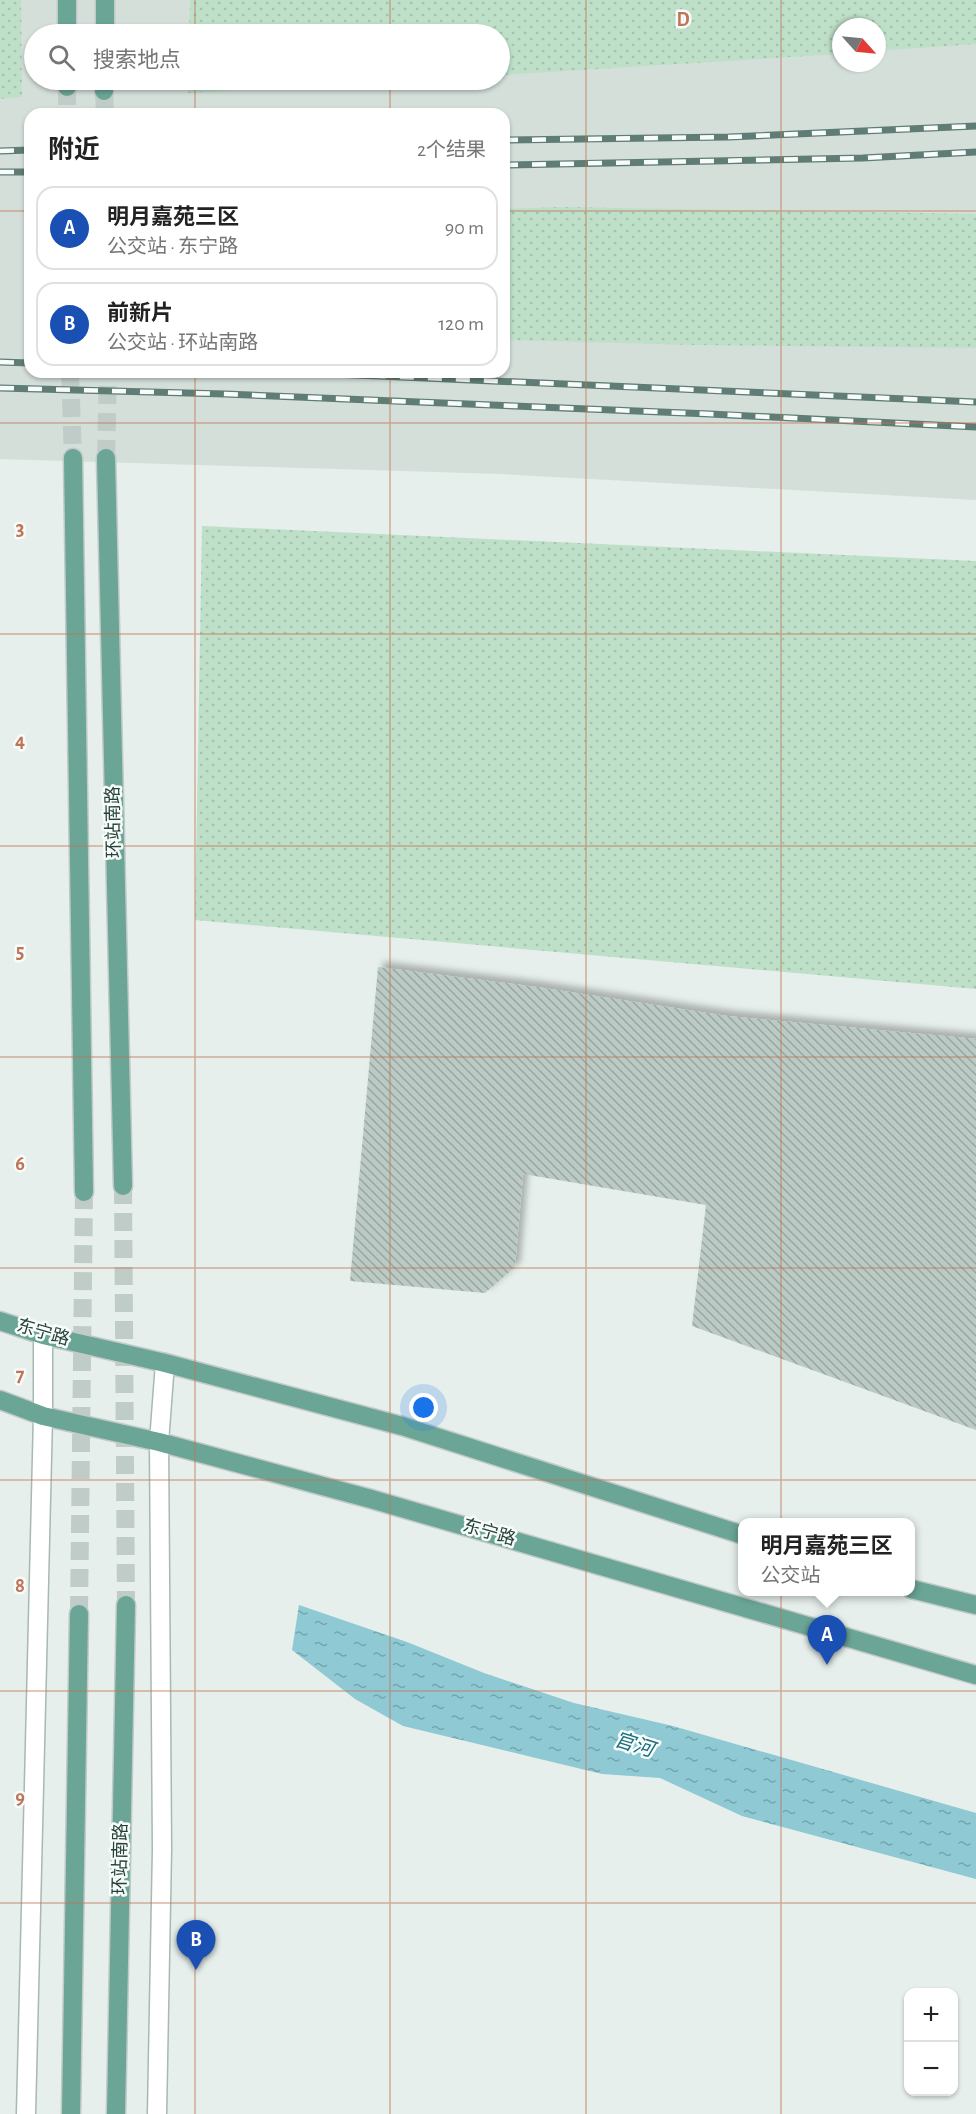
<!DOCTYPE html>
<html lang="zh">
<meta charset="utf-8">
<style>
body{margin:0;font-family:"Alegreya Sans","Noto Sans SC",sans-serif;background:#f6f6f6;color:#222}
.controls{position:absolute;right:18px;bottom:18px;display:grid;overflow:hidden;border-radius:12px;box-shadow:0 2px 4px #0004}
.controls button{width:54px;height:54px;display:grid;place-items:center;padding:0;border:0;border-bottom:2px solid #e0e0e0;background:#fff;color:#222;font:30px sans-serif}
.compass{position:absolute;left:832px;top:18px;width:54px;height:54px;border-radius:50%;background:#fff;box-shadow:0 2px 4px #0004;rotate:117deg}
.you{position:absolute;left:424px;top:1408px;width:21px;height:21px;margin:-15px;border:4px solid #fff;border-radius:50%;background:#1a73e8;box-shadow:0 0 0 9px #1a73e833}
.badge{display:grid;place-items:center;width:39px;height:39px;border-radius:50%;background:#2563eb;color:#fff;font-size:20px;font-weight:700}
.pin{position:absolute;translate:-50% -50px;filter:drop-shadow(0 2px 3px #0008)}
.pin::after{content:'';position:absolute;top:32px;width:21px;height:18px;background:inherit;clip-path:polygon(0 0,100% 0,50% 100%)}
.popup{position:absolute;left:738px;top:1518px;width:177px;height:78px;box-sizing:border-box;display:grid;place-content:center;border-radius:12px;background:#fff;filter:drop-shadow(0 2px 4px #0005);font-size:20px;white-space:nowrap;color:#767676}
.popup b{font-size:22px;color:#222}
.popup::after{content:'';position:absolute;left:50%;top:100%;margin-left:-12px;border:12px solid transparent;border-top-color:#fff}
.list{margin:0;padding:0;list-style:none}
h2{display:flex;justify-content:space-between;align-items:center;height:78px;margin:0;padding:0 24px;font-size:26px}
h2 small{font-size:20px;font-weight:400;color:#767676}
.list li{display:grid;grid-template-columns:39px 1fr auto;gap:18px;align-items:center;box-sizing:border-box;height:84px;margin:0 12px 12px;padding:0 12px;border:2px solid #e0e0e0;border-radius:18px}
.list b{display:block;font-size:22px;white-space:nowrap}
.list p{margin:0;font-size:20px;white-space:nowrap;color:#767676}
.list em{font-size:20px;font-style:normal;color:#767676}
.icon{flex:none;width:33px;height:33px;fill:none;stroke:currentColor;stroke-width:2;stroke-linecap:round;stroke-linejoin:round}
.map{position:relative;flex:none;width:976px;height:2114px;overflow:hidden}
.search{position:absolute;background:#fff;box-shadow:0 2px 4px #0004;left:24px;top:24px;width:486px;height:66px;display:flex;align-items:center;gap:15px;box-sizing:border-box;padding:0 21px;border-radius:33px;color:#767676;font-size:22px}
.panel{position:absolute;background:#fff;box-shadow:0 2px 4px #0004;left:24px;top:108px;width:486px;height:270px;border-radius:18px}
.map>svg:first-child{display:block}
.built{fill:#d4dfda;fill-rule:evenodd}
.grass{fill:url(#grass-dots)}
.water{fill:url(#water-ripples)}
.building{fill:url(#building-back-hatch);filter:url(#shadow)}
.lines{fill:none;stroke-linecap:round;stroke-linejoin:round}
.major-tunnel{stroke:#bfccc8;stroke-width:18;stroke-dasharray:18 9;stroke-linecap:butt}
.minor-casing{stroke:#a8b8b2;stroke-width:21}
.major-casing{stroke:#c2cac8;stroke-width:21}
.minor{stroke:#fff;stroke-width:18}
.major{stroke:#6aa596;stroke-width:18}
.rail-casing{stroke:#5f7d75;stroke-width:7}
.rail{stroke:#f7fbf9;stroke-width:4.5;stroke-dasharray:14;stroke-linecap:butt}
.grid{fill:none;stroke:#c07456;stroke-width:1.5;stroke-opacity:0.55}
.labels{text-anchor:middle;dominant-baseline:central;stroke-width:5;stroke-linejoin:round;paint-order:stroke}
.street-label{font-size:18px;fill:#24423a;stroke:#f7fbf9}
.water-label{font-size:20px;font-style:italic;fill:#1c6f80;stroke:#f7fbf9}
.grid-label{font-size:20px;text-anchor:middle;font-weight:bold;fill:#c07456;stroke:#f7fbf9;stroke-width:5;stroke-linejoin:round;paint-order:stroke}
</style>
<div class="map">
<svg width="976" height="2114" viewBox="0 0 976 2114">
<defs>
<pattern id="grass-dots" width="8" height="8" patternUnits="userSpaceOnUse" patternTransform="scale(1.5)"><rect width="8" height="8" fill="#bfe0c8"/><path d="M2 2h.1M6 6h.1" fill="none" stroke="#a4c1ad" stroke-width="1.8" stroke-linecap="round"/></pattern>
<pattern id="water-ripples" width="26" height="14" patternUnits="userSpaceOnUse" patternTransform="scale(1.5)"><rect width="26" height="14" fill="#8ec9d4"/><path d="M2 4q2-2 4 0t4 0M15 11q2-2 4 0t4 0" fill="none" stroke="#74a5ad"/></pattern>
<pattern id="building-back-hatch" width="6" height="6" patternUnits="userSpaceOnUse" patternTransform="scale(1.5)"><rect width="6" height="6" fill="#bbcac4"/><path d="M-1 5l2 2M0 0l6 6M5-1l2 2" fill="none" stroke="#98a6a0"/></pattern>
<filter id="shadow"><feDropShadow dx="5.5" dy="-5.5" stdDeviation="3" flood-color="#0004"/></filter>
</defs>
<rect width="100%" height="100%" fill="#e6efeb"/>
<path class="built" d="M0,0H976V500L500,474L0,459ZM841,27H877V63H841ZM34,34H500V80H34ZM30,114H504V372H30Z"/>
<path class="grass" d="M0,0H21L22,97L0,99Z
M190,0H976V44L877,51V27H841V54L500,75V34H189Z
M188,80H418L188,93Z
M563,207L976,214V348L694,345L504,340V209Z
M202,526L976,561V989L195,920Z"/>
<path class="water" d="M299,1605L407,1642L484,1673L574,1703L673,1726L976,1813V1879L742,1816L660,1778L602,1774L403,1726L355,1699L292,1650Z"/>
<path class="building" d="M378,967L537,987L727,1016L976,1039V1430L692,1326L706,1205L523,1174L515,1267L485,1293L350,1281Z"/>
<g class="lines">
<path class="major-tunnel" d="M67,87V114
M104,91L105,114
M70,372L73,458
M106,458L108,372
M123,1186L126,1605
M79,1614L84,1192"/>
<g class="minor-casing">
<path id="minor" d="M26,2114L43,1416V1335
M157,2114L162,1849L159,1442L165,1363"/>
</g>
<g class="major-casing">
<path id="major" d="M67,0V34
M105,34V0
M67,80V87
M104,91V80
M73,458L84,1192
M106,458L123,1186
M0,1321L43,1335L165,1363L402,1426L743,1535
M0,1400L43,1416L159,1442L371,1499L976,1675
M911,1589L976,1605
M71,2114L79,1614
M116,2114L126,1605"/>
</g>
<use href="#minor" class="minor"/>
<use href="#major" class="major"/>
<g class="rail-casing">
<path id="rail" d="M504,140L729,137L976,126
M0,151L30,150
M504,165L863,158L976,152
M0,172H30
M0,362L30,363
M288,372L976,402
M0,388L225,394L710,414L976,427"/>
</g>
<use href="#rail" class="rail"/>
</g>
<path class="grid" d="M195,0V34M390,0V34M586,0V2114M781,0V2114M195,80V114M390,80V114M0,211H30M504,211H976M195,372V2114M390,372V2114M0,423H976M0,634H976M0,846H976M0,1057H976M0,1268H976M0,1480H976M0,1691H976M0,1903H976"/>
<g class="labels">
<g class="street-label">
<text transform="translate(114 822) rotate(-91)">环站南路</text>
<text transform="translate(43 1333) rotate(16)">东宁路</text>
<text transform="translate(489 1533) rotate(16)">东宁路</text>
<text transform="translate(121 1859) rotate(-89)">环站南路</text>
</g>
<g class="water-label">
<text transform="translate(634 1745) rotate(17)">官河</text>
</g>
</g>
<g class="grid-label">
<text x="683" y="26">D</text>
<text x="20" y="535">3</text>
<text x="20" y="747">4</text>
<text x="20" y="958">5</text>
<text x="20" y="1170">6</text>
<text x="20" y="1381">7</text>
<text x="20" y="1592">8</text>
<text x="20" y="1804">9</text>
</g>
</svg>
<div class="controls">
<button>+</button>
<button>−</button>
</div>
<svg class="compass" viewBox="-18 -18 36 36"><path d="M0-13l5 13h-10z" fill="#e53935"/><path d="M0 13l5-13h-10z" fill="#767676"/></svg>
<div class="you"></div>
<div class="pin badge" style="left:827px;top:1665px;background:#1a4fb4">A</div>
<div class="popup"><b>明月嘉苑三区</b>公交站</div>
<div class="pin badge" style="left:196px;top:1970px;background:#1a4fb4">B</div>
<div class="search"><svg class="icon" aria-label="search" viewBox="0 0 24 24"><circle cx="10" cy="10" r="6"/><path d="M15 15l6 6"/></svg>搜索地点</div>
<section class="panel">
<h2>附近<small>2个结果</small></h2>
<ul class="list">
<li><span class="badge" style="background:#1a4fb4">A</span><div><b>明月嘉苑三区</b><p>公交站 · 东宁路</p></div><em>90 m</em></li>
<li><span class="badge" style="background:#1a4fb4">B</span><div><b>前新片</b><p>公交站 · 环站南路</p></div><em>120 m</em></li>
</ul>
</section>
</div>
